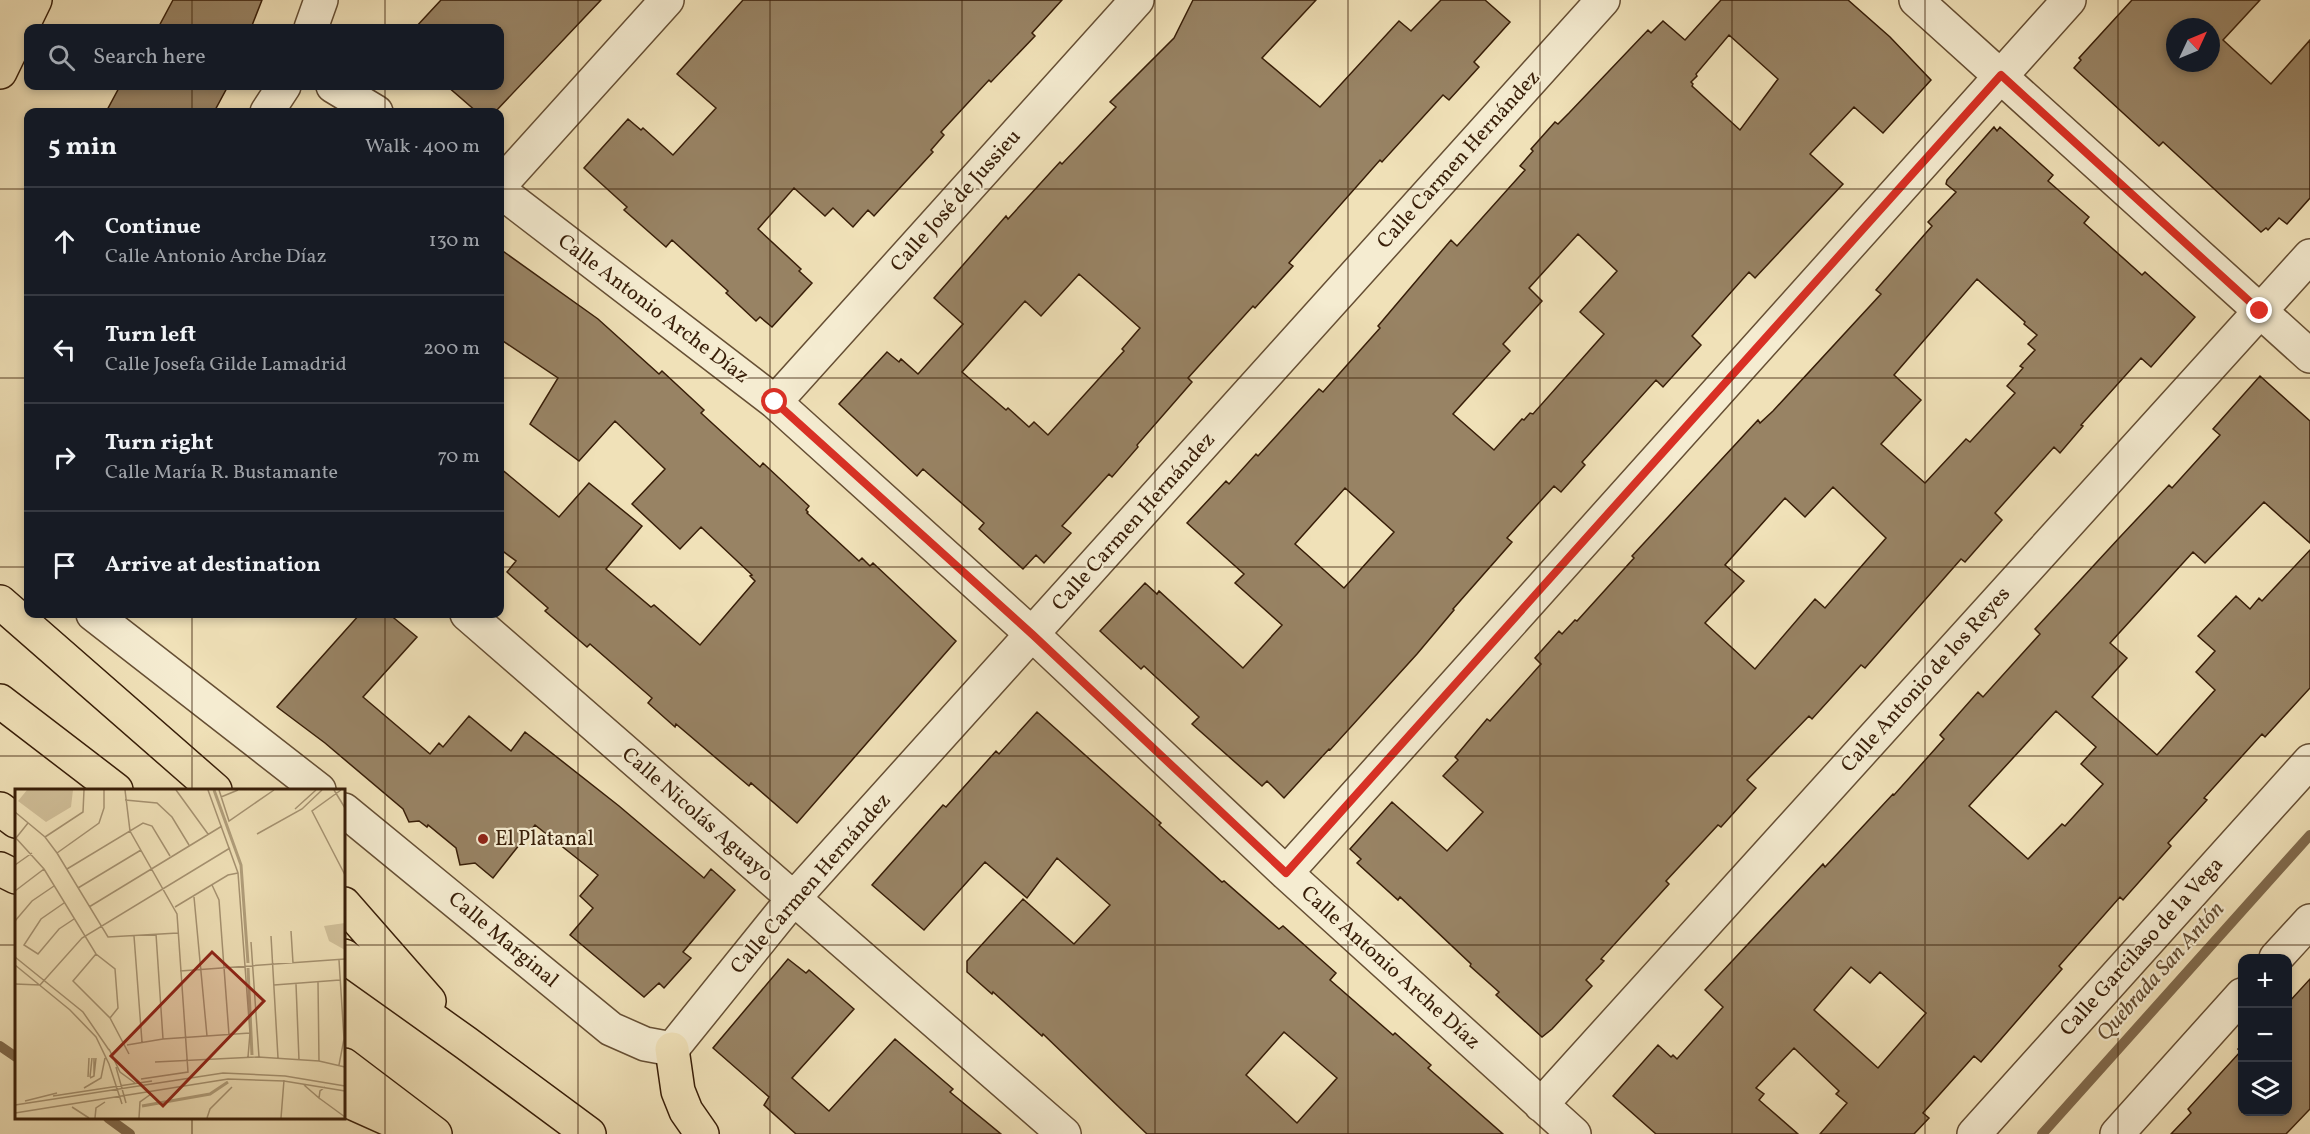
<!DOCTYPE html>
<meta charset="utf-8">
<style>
body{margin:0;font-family:Vollkorn,serif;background:#242831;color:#f1f3f6}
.controls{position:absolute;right:18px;bottom:18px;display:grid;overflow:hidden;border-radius:12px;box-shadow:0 3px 9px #0003}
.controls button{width:54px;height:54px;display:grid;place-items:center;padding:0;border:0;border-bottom:2px solid #363941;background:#171b24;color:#f1f3f6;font:30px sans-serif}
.compass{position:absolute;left:2166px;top:18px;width:54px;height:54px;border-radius:50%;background:#171b24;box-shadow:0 3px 9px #0003;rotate:46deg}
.stop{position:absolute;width:18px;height:18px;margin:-14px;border:4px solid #d93025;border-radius:50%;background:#fff}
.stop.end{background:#d93025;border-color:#fff;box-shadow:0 2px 6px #0008}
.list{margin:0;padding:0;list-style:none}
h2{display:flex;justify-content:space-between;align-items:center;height:78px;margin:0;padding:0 24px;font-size:26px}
h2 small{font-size:20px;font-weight:400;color:#9ea1a6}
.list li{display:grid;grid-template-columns:39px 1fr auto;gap:18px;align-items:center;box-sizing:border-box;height:108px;padding:0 24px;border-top:2px solid #363941}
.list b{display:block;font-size:22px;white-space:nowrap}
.list p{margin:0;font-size:20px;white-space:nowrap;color:#9ea1a6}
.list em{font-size:20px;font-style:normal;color:#9ea1a6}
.icon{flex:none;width:33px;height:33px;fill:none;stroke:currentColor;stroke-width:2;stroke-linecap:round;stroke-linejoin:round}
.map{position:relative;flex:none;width:2310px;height:1134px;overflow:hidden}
.search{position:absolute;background:#171b24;box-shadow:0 3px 9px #0003;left:24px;top:24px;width:480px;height:66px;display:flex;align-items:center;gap:15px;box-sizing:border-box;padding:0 21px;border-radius:12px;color:#9ea1a6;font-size:22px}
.panel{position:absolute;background:#171b24;box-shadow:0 3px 9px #0003;left:24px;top:108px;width:480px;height:510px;border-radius:12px}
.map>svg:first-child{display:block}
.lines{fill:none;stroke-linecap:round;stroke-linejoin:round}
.stream{stroke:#816b4e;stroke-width:10}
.building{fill:#988364;stroke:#381e08;stroke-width:1.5;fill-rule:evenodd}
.minor-casing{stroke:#664f34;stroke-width:36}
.major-casing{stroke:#381e08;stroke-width:36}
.highway-casing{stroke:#381e08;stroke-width:36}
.minor{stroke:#f5ecd1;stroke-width:33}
.major{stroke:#f0e1b8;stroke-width:33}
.highway{stroke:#f0e1b8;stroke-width:33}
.route{stroke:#d93025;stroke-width:8}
.grid{fill:none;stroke:#381e08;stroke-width:1.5;stroke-opacity:0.55}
.poi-dot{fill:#8f2418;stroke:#f5ecd1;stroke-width:2}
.labels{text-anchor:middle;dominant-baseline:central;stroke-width:4.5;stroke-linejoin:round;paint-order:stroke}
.street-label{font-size:21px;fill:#381e08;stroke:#f5ecd1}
.poi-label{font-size:21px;fill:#381e08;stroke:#f5ecd1;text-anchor:start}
.water-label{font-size:22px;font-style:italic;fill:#624b31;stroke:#f5ecd1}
.inset-river{fill:none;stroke:#b19f7c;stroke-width:3}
.inset-road{fill:none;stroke:#a69372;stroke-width:1.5}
.view{fill:#8f2418;fill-opacity:0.15;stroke:#8f2418;stroke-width:3}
.inset-edge{fill:none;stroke:#381e08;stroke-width:3}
</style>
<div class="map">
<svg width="2310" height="1134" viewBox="0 0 2310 1134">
<rect width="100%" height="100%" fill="#f0e1b8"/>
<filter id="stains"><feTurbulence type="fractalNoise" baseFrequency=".00333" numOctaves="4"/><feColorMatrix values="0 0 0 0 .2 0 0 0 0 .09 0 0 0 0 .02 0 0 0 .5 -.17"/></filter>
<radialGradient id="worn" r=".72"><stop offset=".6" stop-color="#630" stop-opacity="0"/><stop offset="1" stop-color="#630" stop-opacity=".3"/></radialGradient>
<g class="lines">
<path class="stream" d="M0,1046L16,1057
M108,1118L130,1134
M2042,1134L2310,835"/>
</g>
<path class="building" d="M173,0H262L251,28H158Z
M441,0H601L495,112H477L447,86H500V28H415Z
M743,0H1062L1032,33L1035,36L991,82L989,80L941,132L944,135L931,150L933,152L874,216L868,210L853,227L833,208L825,216L794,188L758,229L801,269L799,271L812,283L772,327L760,317L756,321L726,293L728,291L672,240L666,247L624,210L627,207L584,168L628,119L641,130L643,128L673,155L716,108L677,74Z
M1193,0H1316L1262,58L1320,107L1399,21L1411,31L1441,0H1485L1510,22L1474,62L1479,67L1449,100L1443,95L1382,162L1380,160L1289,263L1293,266L1255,308L1253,306L1188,378L1192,382L1137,445L1138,447L1112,477L1109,474L1062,526L1071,533L1044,563L1036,555L1023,569L979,529L984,523L923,469L917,476L839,404L887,352L899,362L901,359L918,374L963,324L934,298L1006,216L1008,219L1060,162L1062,164L1116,107L1110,102L1174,38ZM1079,274L1140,328L1122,349L1124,351L1048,435L1034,422L1029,427L1008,408L1006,410L962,372L1025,301L1041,316Z
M1721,0H1848L1890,37L1931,80L1883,133L1854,107L1810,154L1843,184L1755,278L1749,272L1692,336L1701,345L1663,387L1656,380L1582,462L1585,465L1561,492L1554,486L1507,538L1512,542L1453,609L1454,610L1417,654L1330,750L1329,749L1284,798L1267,781L1262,786L1192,724L1199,717L1144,666L1141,669L1100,631L1145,583L1157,594L1159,591L1243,668L1282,625L1235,583L1244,574L1187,523L1226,481L1229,484L1256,454L1258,456L1319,389L1323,392L1380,328L1378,326L1451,240L1457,246L1525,170L1520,166L1533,151L1531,149L1555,122L1558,124L1569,113L1648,30L1651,33L1663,21L1685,40ZM1729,35L1778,79L1740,130L1692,86L1693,84L1691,82L1697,76L1696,74ZM1578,234L1617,271L1580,312L1604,334L1533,414L1530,413L1524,420L1522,419L1494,450L1453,414L1510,351L1503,344L1542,301L1529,288ZM1345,488L1394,532L1344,588L1295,544Z
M2132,0H2260L2223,40L2271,84L2310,40V198L2287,224L2279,218L2268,230L2266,228L2261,232L2163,142L2159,146L2074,68L2081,60L2079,58ZM2175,27H2211V63H2175Z
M120,86H228L214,112H106Z
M1994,127L1997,131L2000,127L2053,175L2048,181L2089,217L2084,223L2142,275L2145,272L2195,317L2151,367L2141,358L2081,425L2083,426L2060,453L2054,447L1995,513L2002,520L1965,562L1961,559L1865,668L1861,665L1812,719L1809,716L1747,780L1756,788L1721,827L1718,825L1666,881L1669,884L1601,959L1604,961L1586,980L1592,986L1552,1029L1542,1037L1496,995L1499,992L1470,966L1471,964L1400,897L1398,900L1357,863L1361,859L1350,849L1392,802L1447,851L1483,812L1443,776L1458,760L1455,757L1487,719L1490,721L1541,664L1535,658L1559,631L1562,634L1575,620L1577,621L1634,558L1632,556L1758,420L1760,423L1773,411L1881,294L1876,290L1932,226L1928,222L1956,192L1946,184L1947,180ZM1977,279L2025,322L2024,324L2037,335L2028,344L2035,350L2020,366L2023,368L2007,386L2015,393L1970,442L1966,439L1925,483L1881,444L1921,400L1894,375ZM1833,487L1886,538L1825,608L1815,599L1755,669L1705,623L1744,581L1725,565L1785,498L1805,517Z
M500,249L598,319L659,374L662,371L704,410L701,413L760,467L763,463L809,506L806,510L808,512L807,513L859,561L862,558L870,566L873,563L956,641L797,823L751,783L749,786L676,724L675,727L648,703L652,698L590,644L587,647L545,611L548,608L507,572L516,561L500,549V468L559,517L589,483L642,526L606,569L651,607L654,605L700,645L755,581L750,576L752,575L701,527L680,549L632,504L665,469L615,421L579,461L530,424L558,378L500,339Z
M2260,376L2310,421V543L2264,502L2205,563L2193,552L2110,643L2127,658L2092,697L2157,755L2215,690L2196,672L2215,651L2198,636L2236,596L2250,609L2259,598L2262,601L2310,550V688L2265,737L2262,734L2204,798L2207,800L2168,843L2171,846L2123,900L2120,897L2059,966L2062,969L1981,1062L1974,1056L1923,1113L1929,1118L1914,1134H1820L1847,1103L1836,1094L1839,1091L1794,1048L1756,1088L1764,1094L1759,1100L1798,1134H1656L1613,1096L1658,1045L1671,1057L1673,1055L1677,1059L1723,1007L1705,990L1823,864L1825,867L1893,794L1894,795L1944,739L1940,735L1978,692L1983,697L2040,634L2035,629L2120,537L2169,485L2172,488L2220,435L2213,429ZM2056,711L2096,747L2081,764L2103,784L2065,826L2062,824L2028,859L1969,806ZM1851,967L1870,983L1880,972L1926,1013L1878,1068L1814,1010Z
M360,614H389L417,637L363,697L430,754L439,743L443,747L469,716L511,751L525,732L619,806L704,878L711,869L735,890L683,952L691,958L664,988L659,983L644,997L570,935L593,908L580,896L598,875L535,825L493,878L475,863L460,865L456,848L428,825L427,827L419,821L409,822L403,809L325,743L277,707Z
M1037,712L1161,823L1159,825L1222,882L1224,881L1279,929L1283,926L1336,973L1330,980L1393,1035L1395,1033L1431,1065L1428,1068L1503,1134H1147L1043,1034L1042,1036L993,992L992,994L967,972V961L1023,899L1074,944L1110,905L1057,858L1027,898L985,862L924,930L872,885L943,805L946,807L996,751L999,754ZM1284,1032L1337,1078L1297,1123L1246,1075Z
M788,959L806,973L809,970L854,1009L792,1078L829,1111L895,1039L953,1089L950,1092L1001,1134H796L764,1105L769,1097L713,1048Z
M2310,979V1109L2286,1134H2171L2191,1113L2188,1109L2241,1051L2238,1049L2242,1044V1112H2288V1003Z"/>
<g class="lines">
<g class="minor-casing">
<path id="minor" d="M1916,0L2310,356
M311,28L321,0
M333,86L376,112
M267,112L284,86
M500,185L667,0
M500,191L775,402L1033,635L1286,873L1574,1134
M775,402L1137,0
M93,614L319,790
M467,614L1064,1134
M344,810L611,1029L645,1044L672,1049L793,899L1603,0
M1286,873L2069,0
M2276,958L2310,921
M1541,1105L2310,256
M1974,1134L2310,761
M2117,1134L2242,995"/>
</g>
<g class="major-casing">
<path id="major" d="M0,18L8,0"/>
</g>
<g class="highway-casing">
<path id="highway" d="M0,72L35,0
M0,602L215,790
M0,701L116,790
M0,809L16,821
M0,869L16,877
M344,904L429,1001
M344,956L466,1043L589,1134
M672,1049L678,1091L686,1111L702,1134
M344,1065L435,1134
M344,1099L402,1125"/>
</g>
<use href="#minor" class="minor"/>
<use href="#major" class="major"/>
<use href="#highway" class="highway"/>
</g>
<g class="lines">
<path class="route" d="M775,402L1033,635L1286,873L2001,75L2260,311"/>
</g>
<path class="grid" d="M192,0V28M385,0V28M578,0V1134M770,0V1134M962,0V1134M1155,0V1134M1348,0V1134M1540,0V1134M1732,0V1134M1925,0V1134M2118,0V1134M192,86V112M385,86V112M0,189H28M500,189H2310M0,378H28M500,378H2310M0,567H28M500,567H2310M192,614V790M385,614V1134M0,756H2310M0,945H16M344,945H2310M192,1118V1134"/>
<circle class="poi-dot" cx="483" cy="839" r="6"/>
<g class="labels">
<g class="street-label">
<text transform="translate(1459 160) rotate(-48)">Calle Carmen Hernández</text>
<text transform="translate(956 201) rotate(-48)">Calle José de Jussieu</text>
<text transform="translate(653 309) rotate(37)">Calle Antonio Arche Díaz</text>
<text transform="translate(1134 522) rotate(-48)">Calle Carmen Hernández</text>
<text transform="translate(1926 680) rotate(-48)">Calle Antonio de los Reyes</text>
<text transform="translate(697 815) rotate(41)">Calle Nicolás Aguayo</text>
<text transform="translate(811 884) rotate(-49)">Calle Carmen Hernández</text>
<text transform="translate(503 940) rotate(40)">Calle Marginal</text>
<text transform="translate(2142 947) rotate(-48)">Calle Garcilaso de la Vega</text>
<text transform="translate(1390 968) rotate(42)">Calle Antonio Arche Díaz</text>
</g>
<g class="poi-label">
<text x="495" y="839">El Platanal</text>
</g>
<g class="water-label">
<text transform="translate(2161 972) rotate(-48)">Quebrada San Antón</text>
</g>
</g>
<g transform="translate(15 789)">
<rect width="330" height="330" fill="#f0e1b8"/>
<path d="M12,1H58L56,18L31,33L3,12ZM330,134V161L314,152L309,137Z" fill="#d1c09a"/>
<path class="inset-river" d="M199,1L226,76L233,174M233,179L237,266M127,317L195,305L213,293"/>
<path class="inset-road" d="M110,1L115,42L162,125L173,283L126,290M161,1L193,45M193,1L223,84L235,244L233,268M204,1L214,32L259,1M319,1L330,19M326,1L297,22L330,86M206,8L223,1M110,11L142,14L157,28L174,56M280,20L301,1M0,23L30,48L42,64L93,148L163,144M242,45L287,20L307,1M0,48L29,80L81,165L100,180L103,219L95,229M30,48L68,23L69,1M1,49L13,34M42,64L84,34L89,19V1M0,76L17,64M52,80L128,34L137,37L155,67M197,96L204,111L214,246M63,99L126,61M0,102L29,80M179,108L192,247M49,114L26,130L9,156L23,165L44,140L59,130M74,118L207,37M160,118L213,86L223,84M0,132L17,112L39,97M276,142L278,174M141,145L148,250M119,147L127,253M256,147L263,269M236,153L244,268M81,165L58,192L95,229L114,265M0,168L68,223L94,261M324,171L329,250L324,276M0,176L55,221L81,248L94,275L107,315M165,182L330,170M303,193L304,272M0,195L25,196L67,149L215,59M281,195L284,271M259,196L325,191M112,256L148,250L235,244M94,260L105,283L120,294M140,273L243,268L304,272L330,278M101,278L111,314M79,287L81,269M73,288L74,269M75,288L77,269M75,289L79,287V269M289,296L304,309L305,302L310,298M69,299L86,289L90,269M38,307L137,292M304,309L330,328M10,312L42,304M0,316L208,284L270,287L330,297M57,318L74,329M0,324L213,290L269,292L330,302M80,329L81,319L90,313M124,329L125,313L136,305M192,329L195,320L217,298M266,329L269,291"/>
<path class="view" d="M197,163L249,212L148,317L96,267Z"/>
<rect width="330" height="330" class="inset-edge"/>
</g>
<rect width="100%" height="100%" filter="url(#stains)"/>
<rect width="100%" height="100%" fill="url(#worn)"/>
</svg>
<div class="controls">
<button>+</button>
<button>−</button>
<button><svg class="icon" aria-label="layers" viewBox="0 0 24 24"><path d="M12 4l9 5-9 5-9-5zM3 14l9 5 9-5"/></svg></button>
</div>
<svg class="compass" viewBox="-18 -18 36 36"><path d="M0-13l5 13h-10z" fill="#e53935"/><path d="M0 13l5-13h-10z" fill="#9ea1a6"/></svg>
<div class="stop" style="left:775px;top:402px"></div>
<div class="stop end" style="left:2260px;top:311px"></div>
<div class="search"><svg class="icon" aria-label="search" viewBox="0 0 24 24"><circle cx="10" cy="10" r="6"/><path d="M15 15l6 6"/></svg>Search here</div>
<section class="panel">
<h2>5 min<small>Walk · 400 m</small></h2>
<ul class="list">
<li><svg class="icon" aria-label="ahead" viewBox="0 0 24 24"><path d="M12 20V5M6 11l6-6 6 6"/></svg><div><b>Continue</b><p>Calle Antonio Arche Díaz</p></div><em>130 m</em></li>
<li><svg class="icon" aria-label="left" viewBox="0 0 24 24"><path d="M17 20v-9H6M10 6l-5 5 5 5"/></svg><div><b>Turn left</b><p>Calle Josefa Gilde Lamadrid</p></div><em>200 m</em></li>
<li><svg class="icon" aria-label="right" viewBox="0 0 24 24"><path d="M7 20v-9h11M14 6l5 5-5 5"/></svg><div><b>Turn right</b><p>Calle María R. Bustamante</p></div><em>70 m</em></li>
<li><svg class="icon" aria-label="arrive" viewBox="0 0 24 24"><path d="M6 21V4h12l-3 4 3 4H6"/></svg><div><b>Arrive at destination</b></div></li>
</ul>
</section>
</div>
